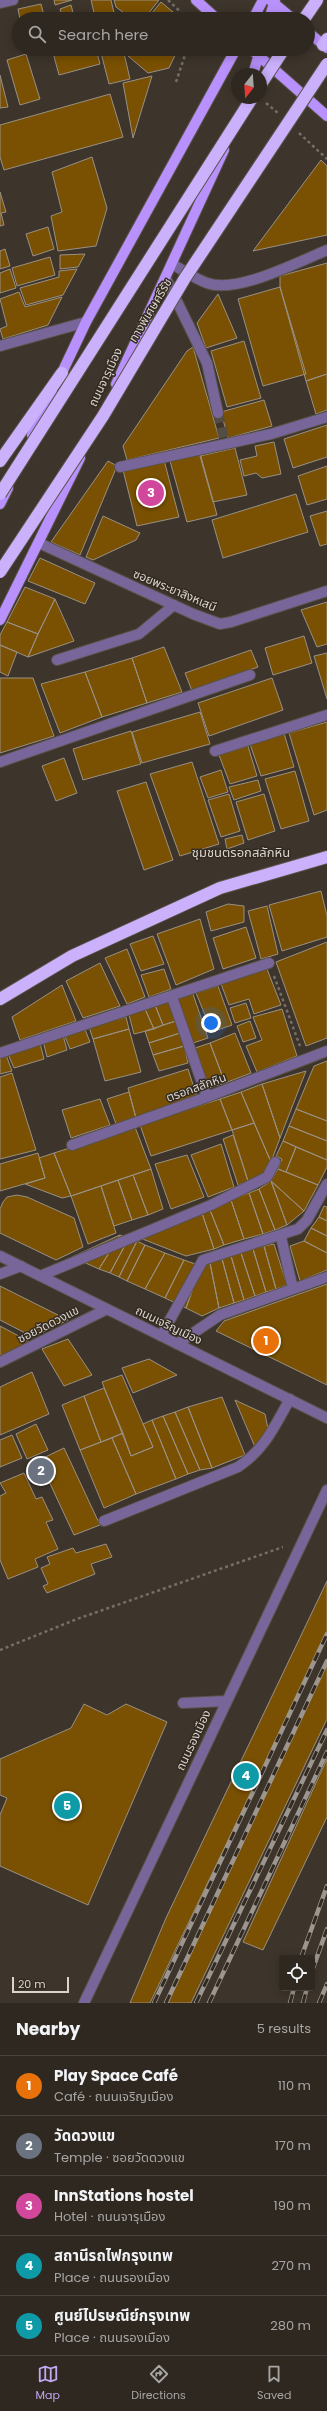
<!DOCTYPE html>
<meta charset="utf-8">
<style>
body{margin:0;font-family:Poppins,"Noto Sans Thai",sans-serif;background:#3a342d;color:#f1f3f6}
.controls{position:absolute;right:12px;bottom:12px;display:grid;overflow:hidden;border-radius:4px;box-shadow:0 2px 10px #0003}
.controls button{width:36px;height:36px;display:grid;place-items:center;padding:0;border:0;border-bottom:1px solid #49443e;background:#2e2820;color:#f1f3f6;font:20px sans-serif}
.compass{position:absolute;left:231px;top:68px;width:36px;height:36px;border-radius:50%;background:#2e2820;box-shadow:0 2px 10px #0003;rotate:197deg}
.scale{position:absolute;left:12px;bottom:10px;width:57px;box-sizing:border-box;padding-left:4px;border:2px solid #d9d4ce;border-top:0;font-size:11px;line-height:14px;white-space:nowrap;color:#d9d4ce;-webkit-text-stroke:3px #332b21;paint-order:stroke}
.you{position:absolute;left:211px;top:1023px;width:14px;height:14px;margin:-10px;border:3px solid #fff;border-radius:50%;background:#1a73e8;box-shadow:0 0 0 6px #1a73e833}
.badge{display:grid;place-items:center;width:26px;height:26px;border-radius:50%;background:#c2a8f2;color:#fff;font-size:13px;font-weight:700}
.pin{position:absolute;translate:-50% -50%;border:2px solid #fff;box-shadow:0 1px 4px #0006}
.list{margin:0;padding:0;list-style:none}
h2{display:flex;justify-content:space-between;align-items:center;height:52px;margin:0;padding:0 16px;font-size:17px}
h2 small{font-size:13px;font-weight:400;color:#a7a6a5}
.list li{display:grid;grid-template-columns:26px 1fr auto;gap:12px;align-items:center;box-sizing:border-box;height:60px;padding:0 16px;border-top:1px solid #49443e}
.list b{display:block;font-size:15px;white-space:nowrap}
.list p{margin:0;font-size:13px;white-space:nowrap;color:#a7a6a5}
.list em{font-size:13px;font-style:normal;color:#a7a6a5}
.icon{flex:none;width:22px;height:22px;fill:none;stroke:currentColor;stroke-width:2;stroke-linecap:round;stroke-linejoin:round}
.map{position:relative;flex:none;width:327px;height:2003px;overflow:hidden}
.search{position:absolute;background:#2e2820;box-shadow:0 2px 10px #0003;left:12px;right:12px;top:12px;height:44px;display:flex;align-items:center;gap:10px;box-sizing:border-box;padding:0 14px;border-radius:22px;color:#a7a6a5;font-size:15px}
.sheet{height:352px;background:#2e2820}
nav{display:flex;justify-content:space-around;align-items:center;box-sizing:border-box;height:56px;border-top:1px solid #49443e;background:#2e2820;font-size:11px;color:#a7a6a5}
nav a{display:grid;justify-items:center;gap:2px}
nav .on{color:#c2a8f2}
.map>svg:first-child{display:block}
.building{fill:#7a5102;stroke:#999084}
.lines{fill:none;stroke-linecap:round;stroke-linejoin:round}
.minor-tunnel{stroke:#544d43;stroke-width:10;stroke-dasharray:10 5;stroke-linecap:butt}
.minor-casing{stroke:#595248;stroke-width:12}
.major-casing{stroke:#595248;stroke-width:12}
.highway-casing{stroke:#595248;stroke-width:14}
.path{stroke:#766f66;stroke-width:2.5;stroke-dasharray:3 3;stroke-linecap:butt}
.minor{stroke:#78669a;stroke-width:10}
.major{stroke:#b991fc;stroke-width:10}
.highway{stroke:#cbb0fc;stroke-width:12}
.rail-casing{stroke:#9c968f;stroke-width:4.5}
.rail{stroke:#332b21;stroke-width:3;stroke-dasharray:9;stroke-linecap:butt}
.highway-bridge-casing{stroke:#595248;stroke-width:14;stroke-linecap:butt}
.highway-bridge{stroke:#cbb0fc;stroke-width:12}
.labels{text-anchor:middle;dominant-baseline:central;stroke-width:3;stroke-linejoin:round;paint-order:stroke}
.street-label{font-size:12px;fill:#d9d4ce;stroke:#332b21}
.neighbourhood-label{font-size:13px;fill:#d9d4ce;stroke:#332b21}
</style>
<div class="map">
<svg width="327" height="2003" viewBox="0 0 327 2003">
<rect width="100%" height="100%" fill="#3d352b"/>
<path class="building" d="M54,0H72L55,5Z
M91,0H111L114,13L95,17Z
M114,0H159L144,19H132L116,7Z
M161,2L173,12L174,19H147Z
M41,4L45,19H20L18,9Z
M71,5L74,16L63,19L60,9Z
M52,49H96L100,64L59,75Z
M100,49H123L130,79L109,84Z
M127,49H178L169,68L148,73L128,56Z
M26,54L40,99L20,105L7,60Z
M0,75L8,107L0,108Z
M152,76L133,138L123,83Z
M110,94L123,137L4,170L0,157V125Z
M92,157L107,208L96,246L58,251L51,216L62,212L52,172Z
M321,160L327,166V235L253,251Z
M0,192L6,212L1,213L4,225L0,226Z
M48,227L54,249L33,256L26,234Z
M5,249L10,266L0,269V251Z
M85,254L78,267L60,269V255Z
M50,257L55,275L17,286L12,268Z
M327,263V374L306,381L280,287V276Z
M10,269L16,288L0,293V273Z
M77,269L63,295L26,305L20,288L59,277V271Z
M280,287L306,374L263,386L238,299Z
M19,292L25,307L62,297L48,325L3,339L0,329L7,326L0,299Z
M218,294L237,338L206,348L197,323Z
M244,341L261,398L227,407L211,351Z
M193,347L219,438L127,460L123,446L187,351Z
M327,374V410L316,414L306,381Z
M264,400L272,426L228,438L221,412Z
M327,425V457L293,468L284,439Z
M274,442L281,474L262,478L256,473L244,476L240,460L257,456L255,446Z
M235,448L247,495L213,502L200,456Z
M200,453L217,515L187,522L170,461Z
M164,460L179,517L137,526L123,470Z
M108,461L117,466L80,555L51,542Z
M327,466V499L307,505L298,476Z
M296,494L308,532L223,558L212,520Z
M327,511V544L320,546L310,516Z
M103,516L140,533L136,540L93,560L86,557Z
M40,558L95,583L85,604L28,581Z
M25,587L55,599L38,634L7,622Z
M55,599L74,641L28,657L38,634Z
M327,602V644L317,647L301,610Z
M7,622L38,634L28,657L0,645V635Z
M304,636L312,663L273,675L265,648Z
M0,645L17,652L8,676L0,672Z
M164,647L182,692L147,703L132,658Z
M251,650L258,667L192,691L185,673Z
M327,653V699L314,656Z
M132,658L147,703L102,717L85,672Z
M85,672L102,717L60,733L41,684Z
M0,678H33L54,736L0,753Z
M272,678L283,710L209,736L198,703Z
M200,712L210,744L142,763L132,732Z
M327,722V810L314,815L289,733Z
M131,731L141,764L83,780L73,749Z
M284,733L294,767L261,776L250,744Z
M248,746L257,776L230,784L219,755Z
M64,758L77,793L56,801L42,766Z
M192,762L219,844L180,856L150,774Z
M221,770L228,792L208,798L200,777Z
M295,771L309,821L281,829L265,779Z
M258,780L261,791L234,800L229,787Z
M146,782L173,860L144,870L117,791Z
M229,794L240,831L221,837L208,800Z
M264,794L275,831L248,840L236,802Z
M242,835L244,843L227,849L225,839Z
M321,891L327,916V937L282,951L269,905Z
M228,904L244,906V922L211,931L206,912Z
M267,906L278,954L261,959L248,911Z
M200,919L214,969L176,985L157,934Z
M246,927L256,958L223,969L213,938Z
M153,936L164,964L141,971L130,944Z
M327,942V1038L306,1046L276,962Z
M127,949L145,997L127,1004L105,958Z
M100,963L120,1006L83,1018L66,981Z
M164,969L171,989L149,997L141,975Z
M267,969L281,1005L254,1014L249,999L229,1005L221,984Z
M62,985L76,1021L20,1040L12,1017Z
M218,986L232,1025L212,1032L196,993Z
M193,994L208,1038L193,1043L177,999Z
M168,1001L176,1021L163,1025L155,1005Z
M246,1003L251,1018L235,1023L230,1008Z
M155,1005L163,1025L154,1029L145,1009Z
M145,1009L154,1029L134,1034L129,1015Z
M282,1009L297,1056L257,1072L246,1046L262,1040L253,1017Z
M126,1017L129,1029L93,1039L89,1027Z
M176,1021L180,1033L149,1043L145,1031Z
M250,1021L256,1038L243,1042L237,1026Z
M84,1027L90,1042L70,1049L64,1034Z
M129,1029L141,1072L105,1081L93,1039Z
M180,1033L184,1046L153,1055L149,1043Z
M235,1033L251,1073L225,1083L210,1043Z
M63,1035L67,1050L47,1057L43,1041Z
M40,1043L44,1059L14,1068L8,1054Z
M210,1043L225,1083L209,1088L195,1048Z
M184,1046L188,1063L159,1071L153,1055Z
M6,1055L12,1071L0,1074V1057Z
M327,1061V1121L296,1109L314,1066Z
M188,1069L197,1097L136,1118L128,1088Z
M306,1071L280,1138L262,1084Z
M12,1073L36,1150L0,1159V1077Z
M262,1084L280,1138L271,1162L241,1092Z
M129,1092L136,1118L116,1124L107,1099Z
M241,1092L254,1123L232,1130L220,1099Z
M100,1099L110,1125L71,1138L62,1110Z
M220,1099L232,1130L151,1156L140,1125Z
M296,1109L327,1121V1141L289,1126Z
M254,1123L271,1162L265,1175L248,1181L232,1130Z
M289,1126L327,1141V1160L283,1141Z
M135,1127L151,1169L71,1196L54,1153Z
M233,1135L248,1181L238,1185L223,1139Z
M283,1141L296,1147L286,1172L278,1169L282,1159L276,1156Z
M221,1144L234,1187L208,1197L191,1155Z
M296,1147L327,1160V1167L318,1185L286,1172Z
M38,1153L45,1178L0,1191V1164Z
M54,1153L71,1196L62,1198L25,1184L45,1178L39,1158Z
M187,1155L204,1197L171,1209L155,1164Z
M151,1169L163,1209L148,1215L133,1175Z
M278,1169L318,1185L304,1211L271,1181Z
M133,1175L148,1215L132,1220L118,1180Z
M118,1180L132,1220L114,1226L101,1186Z
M271,1181L304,1211L287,1225Z
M271,1181L287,1225L275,1230L259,1189Z
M101,1186L116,1233L88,1244L71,1196Z
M259,1189L275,1230L263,1234L249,1193Z
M249,1193L263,1234L244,1239L231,1200Z
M17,1195L27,1197L74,1218L83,1247L56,1260L0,1233V1209L3,1202L7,1197Z
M231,1200L244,1239L224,1245L210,1210Z
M324,1206L327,1207V1221L319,1217Z
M210,1210L224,1245L214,1249L202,1213Z
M202,1213L214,1249L186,1256L140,1238Z
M319,1217L327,1221V1236L311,1228Z
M311,1228L327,1236V1253L304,1241Z
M120,1235L129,1238L110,1273L99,1269Z
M120,1235L99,1269L72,1257Z
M129,1238L137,1241L119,1277L110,1273Z
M137,1241L145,1245L127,1281L119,1277Z
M304,1241L327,1253V1270L300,1281L290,1246Z
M274,1244L287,1285L276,1289L264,1246Z
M145,1245L165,1253L145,1289L127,1281Z
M264,1246L276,1289L266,1292L253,1249Z
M253,1249L266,1292L255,1296L241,1253Z
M165,1253L184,1260L165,1298L145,1289Z
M241,1253L255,1296L244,1300L231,1256Z
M231,1256L244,1300L234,1303L222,1259Z
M222,1259L234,1303L219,1308L210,1263Z
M184,1260L201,1266L186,1308L165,1298Z
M210,1263L219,1308L202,1316L186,1308L201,1266Z
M327,1284V1385L216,1331L224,1321Z
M0,1286L68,1320L33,1337L0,1320Z
M0,1326L30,1342L0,1356Z
M68,1339L92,1375L64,1386L42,1349Z
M149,1359L177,1375L133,1393L122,1368Z
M32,1372L49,1414L0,1435V1387Z
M122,1375L153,1447L131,1456L102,1382Z
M104,1388L123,1433L101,1442L84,1396Z
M84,1396L101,1442L80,1450L62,1405Z
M222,1397L245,1455L212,1468L188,1407Z
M235,1400L265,1414L268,1429L255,1447Z
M188,1407L212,1468L200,1470L175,1412Z
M175,1412L200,1470L188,1474L163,1416Z
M163,1416L188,1474L176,1479L152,1420Z
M152,1420L176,1479L136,1494L112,1438L123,1433L131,1456L153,1447L143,1424Z
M36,1424L48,1450L27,1459L16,1434Z
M12,1435L22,1458L0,1467V1440Z
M112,1438L136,1494L104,1508L80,1450Z
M64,1448L100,1525L74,1535L39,1460Z
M24,1473L36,1499L42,1497L53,1520L46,1522L58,1549L35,1559L38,1567L8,1579L0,1560V1496L6,1493L0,1483Z
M106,1544L112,1557L91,1564L95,1574L47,1593L43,1586L48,1584L41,1568L50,1564L47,1557L73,1548L76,1553Z
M327,1581V1634L150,2003H130L166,1918Z
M327,1663V1719L191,2003H168Z
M84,1704L107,1715L126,1704L167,1722L88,1905L0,1866V1815L7,1798L0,1795V1759L71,1728Z
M327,1759V1817L263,1950L243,1942Z"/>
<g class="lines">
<path class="minor-tunnel" d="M218,413L225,443"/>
<g class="minor-casing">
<path id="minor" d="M0,3L13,0
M172,264C183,270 195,279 207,283C237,294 298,262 327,250
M166,279L207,363L218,413
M0,346L86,322
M120,467L271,434L327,417
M39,543L193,614L220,624L231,622L327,591
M57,660L139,634L174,605
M215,751L327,715
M0,762L250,675
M172,997L207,1097
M0,1053L269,963
M72,1145L207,1097L327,1051
M281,1237L293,1289
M0,1256L327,1418
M0,1274L21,1266
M40,1276L211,1205L267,1177L275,1162
M161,1336L203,1260L298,1229L307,1220L327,1184
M177,1344L220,1315L327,1277
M0,1362L107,1309
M104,1521L238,1467C265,1449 274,1427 290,1399
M183,1703L226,1701
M84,2003L327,1490"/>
</g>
<g class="major-casing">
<path id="major" d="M196,0L217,19
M270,0L293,19
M253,19L263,0
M269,19L275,0
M308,32L327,48
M251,49L327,116
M253,74L260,51
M59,379L86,322L236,49
M116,384L224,150
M32,435L52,393
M0,504L8,488
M0,620L80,458"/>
</g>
<g class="highway-casing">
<path id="highway" d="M304,19L317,0
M323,45L327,39
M0,461L62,373
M0,999L72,956L220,888L327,857"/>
</g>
<path class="path" d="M168,0L188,19
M176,82L187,49
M266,103L278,113
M299,133L327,159
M274,976L300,1046
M0,1650L77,1619L283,1547"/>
<use href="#minor" class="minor"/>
<use href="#major" class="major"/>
<use href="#highway" class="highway"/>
<g class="rail-casing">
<path id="rail" d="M301,1958L327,1886
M312,1971L327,1929
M154,2003L327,1634
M166,2003L327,1661
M196,2003L327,1730
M209,2003L327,1752
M290,2003L294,1988
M303,2003L307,1988
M319,2003L327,1984"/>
</g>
<use href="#rail" class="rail"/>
<g class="highway-bridge-casing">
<path id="highway-bridge" d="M261,84L284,49
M0,494L252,98
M0,572L103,416L185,278L327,64"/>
</g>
<use href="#highway-bridge" class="highway-bridge"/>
</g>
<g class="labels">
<g class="street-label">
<text transform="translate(150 310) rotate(-59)">ทางพิเศษศรีรัช</text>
<text transform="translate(105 377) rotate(-65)">ถนนจารุเมือง</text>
<text transform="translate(175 590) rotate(23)">ซอยพระยาสิงหเสนี</text>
<text transform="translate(196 1087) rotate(-20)">ตรอกสลักหิน</text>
<text transform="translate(48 1324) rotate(-27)">ซอยวัดดวงแข</text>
<text transform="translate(169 1325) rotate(26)">ถนนเจริญเมือง</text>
<text transform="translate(193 1740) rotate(-65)">ถนนรองเมือง</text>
</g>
<g class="neighbourhood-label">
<text x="241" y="852">ชุมชนตรอกสลักหิน</text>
</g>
</g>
</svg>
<div class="controls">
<button><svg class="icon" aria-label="locate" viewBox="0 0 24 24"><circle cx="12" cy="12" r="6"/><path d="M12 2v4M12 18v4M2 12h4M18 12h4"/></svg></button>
</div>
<svg class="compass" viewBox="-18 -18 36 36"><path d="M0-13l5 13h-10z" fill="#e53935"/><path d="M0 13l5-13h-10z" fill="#a7a6a5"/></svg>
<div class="scale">20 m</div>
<div class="you"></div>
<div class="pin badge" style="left:266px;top:1341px;background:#e8710a">1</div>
<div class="pin badge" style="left:41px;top:1471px;background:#6b7280">2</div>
<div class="pin badge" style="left:151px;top:493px;background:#d1479c">3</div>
<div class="pin badge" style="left:246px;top:1776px;background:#0f9aa8">4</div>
<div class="pin badge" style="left:67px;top:1806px;background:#0f9aa8">5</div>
<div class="search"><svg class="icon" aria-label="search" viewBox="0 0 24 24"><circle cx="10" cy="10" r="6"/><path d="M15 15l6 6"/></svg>Search here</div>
</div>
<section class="sheet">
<h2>Nearby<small>5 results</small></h2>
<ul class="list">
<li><span class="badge" style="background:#e8710a">1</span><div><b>Play Space Café</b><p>Café · ถนนเจริญเมือง</p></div><em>110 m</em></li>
<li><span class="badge" style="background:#6b7280">2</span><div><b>วัดดวงแข</b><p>Temple · ซอยวัดดวงแข</p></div><em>170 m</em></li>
<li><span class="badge" style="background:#d1479c">3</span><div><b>InnStations hostel</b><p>Hotel · ถนนจารุเมือง</p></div><em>190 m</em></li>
<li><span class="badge" style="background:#0f9aa8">4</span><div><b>สถานีรถไฟกรุงเทพ</b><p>Place · ถนนรองเมือง</p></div><em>270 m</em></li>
<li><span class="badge" style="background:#0f9aa8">5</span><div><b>ศูนย์ไปรษณีย์กรุงเทพ</b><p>Place · ถนนรองเมือง</p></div><em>280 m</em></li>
</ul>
</section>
<nav>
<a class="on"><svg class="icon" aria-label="map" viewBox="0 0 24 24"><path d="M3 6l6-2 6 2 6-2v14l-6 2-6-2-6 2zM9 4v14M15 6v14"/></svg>Map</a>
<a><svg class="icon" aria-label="directions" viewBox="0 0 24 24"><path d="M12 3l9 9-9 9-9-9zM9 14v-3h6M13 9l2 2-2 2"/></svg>Directions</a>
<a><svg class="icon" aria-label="saved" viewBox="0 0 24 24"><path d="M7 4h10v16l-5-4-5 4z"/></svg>Saved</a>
</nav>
